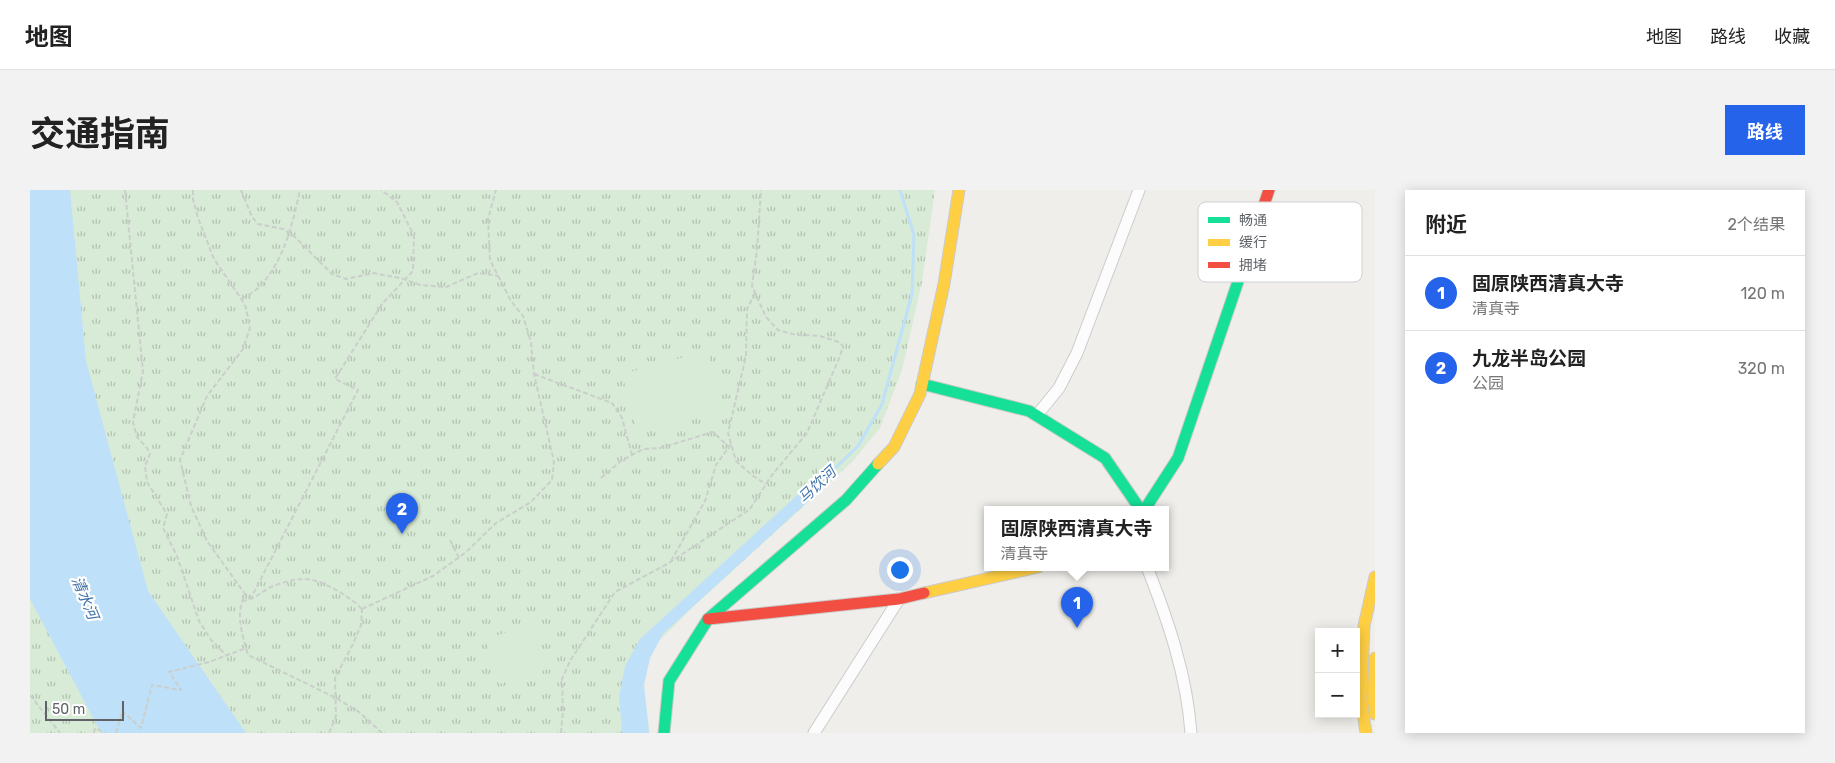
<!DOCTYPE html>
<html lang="zh">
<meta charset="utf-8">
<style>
body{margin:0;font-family:Rubik,"Noto Sans SC",sans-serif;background:#f2f2f2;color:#222}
.controls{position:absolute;right:15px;bottom:15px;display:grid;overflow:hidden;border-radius:0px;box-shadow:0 2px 12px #0003}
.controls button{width:45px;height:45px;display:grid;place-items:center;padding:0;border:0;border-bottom:1px solid #e0e0e0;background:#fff;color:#222;font:25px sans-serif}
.scale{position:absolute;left:15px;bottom:12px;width:79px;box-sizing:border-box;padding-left:5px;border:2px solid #5f6368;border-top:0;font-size:14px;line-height:18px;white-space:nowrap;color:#5f6368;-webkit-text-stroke:4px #fff;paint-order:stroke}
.you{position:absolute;left:869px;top:379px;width:18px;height:18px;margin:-12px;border:4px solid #fff;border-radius:50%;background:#1a73e8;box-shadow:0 0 0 8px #1a73e833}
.badge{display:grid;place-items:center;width:32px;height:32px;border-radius:50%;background:#2563eb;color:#fff;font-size:16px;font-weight:700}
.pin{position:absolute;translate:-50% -41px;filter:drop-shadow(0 1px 2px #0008)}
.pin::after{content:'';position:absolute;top:26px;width:18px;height:15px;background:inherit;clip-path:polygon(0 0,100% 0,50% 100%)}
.popup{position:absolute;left:954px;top:316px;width:185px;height:65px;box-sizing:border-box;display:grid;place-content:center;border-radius:0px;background:#fff;filter:drop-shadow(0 1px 4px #0005);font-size:16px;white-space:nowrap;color:#767676}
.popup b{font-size:19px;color:#222}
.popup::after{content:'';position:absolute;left:50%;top:100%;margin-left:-10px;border:10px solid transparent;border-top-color:#fff}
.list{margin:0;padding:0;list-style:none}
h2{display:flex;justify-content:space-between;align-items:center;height:65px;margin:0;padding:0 20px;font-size:21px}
h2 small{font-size:16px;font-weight:400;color:#767676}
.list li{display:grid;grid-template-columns:32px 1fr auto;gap:15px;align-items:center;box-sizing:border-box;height:75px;padding:0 20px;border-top:1px solid #e0e0e0}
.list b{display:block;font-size:19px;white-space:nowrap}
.list p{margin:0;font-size:16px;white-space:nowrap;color:#767676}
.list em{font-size:16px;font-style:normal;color:#767676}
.map{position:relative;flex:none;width:1345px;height:543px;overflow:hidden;border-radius:0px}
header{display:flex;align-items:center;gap:30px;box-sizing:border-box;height:70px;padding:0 25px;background:#fff;border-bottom:1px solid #e0e0e0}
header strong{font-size:24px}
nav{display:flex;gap:28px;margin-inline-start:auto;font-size:18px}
.intro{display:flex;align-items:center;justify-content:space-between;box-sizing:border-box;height:120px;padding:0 30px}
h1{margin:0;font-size:35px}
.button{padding:12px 22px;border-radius:0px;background:#2563eb;color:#fff;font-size:18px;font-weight:700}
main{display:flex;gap:30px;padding:0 30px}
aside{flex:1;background:#fff;border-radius:0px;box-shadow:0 2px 12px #0003}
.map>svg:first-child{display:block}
.park{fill:url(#park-tufts)}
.garden{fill:#d8ebd6}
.water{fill:#bfe0f9}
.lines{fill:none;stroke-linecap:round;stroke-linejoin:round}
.stream{stroke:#bfe0f9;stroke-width:3}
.street-casing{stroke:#cbcccc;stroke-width:13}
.fast-casing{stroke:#cacacb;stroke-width:13}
.slow-casing{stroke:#cacacb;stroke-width:13}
.jam-casing{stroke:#cacacb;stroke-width:13}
.path{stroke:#cacfcc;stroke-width:2;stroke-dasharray:5 2.5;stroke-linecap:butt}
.street{stroke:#fdfcfc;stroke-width:11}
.fast{stroke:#16e098;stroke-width:11}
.slow{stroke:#ffcf43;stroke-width:11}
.jam{stroke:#f24e42;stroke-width:11}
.labels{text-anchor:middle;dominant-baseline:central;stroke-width:4.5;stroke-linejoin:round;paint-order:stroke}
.water-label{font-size:15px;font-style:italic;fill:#4174aa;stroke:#fff}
.key{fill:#fff;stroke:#cfd0d2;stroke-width:1}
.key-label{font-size:14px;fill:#5f6368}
</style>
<header>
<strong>地图</strong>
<nav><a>地图</a><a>路线</a><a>收藏</a></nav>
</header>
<div class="intro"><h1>交通指南</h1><a class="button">路线</a></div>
<main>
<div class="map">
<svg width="1345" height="543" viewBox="0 0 1345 543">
<defs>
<pattern id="park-tufts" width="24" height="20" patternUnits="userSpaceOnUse" patternTransform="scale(1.25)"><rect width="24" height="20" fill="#d8ebd6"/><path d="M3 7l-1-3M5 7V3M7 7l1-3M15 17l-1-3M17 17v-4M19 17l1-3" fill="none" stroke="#b2c2b1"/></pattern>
</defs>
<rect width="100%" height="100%" fill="#efeeea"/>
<path class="park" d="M0,0H905L892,92L872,180L850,238L823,271L663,417L620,460L612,488L620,543H0Z"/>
<path class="garden" d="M677,161L693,221L608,244L592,184Z
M504,434L518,479L469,494L455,449Z"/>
<path class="water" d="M0,0H40L56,171L118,401L216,543H71L0,409Z
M787,287L796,295L633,444L620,468L614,495L619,543H592L589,507L595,476L610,449Z"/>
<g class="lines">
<path class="stream" d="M790,293L828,256L852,214L882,104L884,45L870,0"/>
<g class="street-casing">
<path id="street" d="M1007,225L1029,198L1047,163L1109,0
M1117,377C1138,430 1157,486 1161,543
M784,543L869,409"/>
</g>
<g class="fast-casing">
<path id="fast" d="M892,194L999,221L1075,268L1110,319
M1115,319L1148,268L1216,68
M634,543L639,491L678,429L816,310L848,274"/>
</g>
<g class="slow-casing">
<path id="slow" d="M848,274L864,257L890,204L914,94L929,0
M894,403L1008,377
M1345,468L1343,508L1345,524
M1336,543L1331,509L1334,436L1345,387"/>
</g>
<g class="jam-casing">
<path id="jam" d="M1216,68L1239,0
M678,429L869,409L894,403"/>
</g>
<path class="path" d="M95,0L113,181L103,232L107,247L117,258L120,264L115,276L117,292L137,324L133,338L147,366L169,431L181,450L197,466
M163,0V9L168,28L184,69L212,110L216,118L220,138L213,159L177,206L150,270L161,316L177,351L215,404C205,427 212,442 218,465L306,508L329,522L352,543
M211,0L222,27L228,34L253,39L265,47L302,84L316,89L344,83L374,89L390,95L416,97L448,83L469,86
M725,103L717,119L716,166L698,243L706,271L723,286L736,294
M212,109C218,105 226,101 231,95C254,70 263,33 270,0
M504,184L582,213L592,228L602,265
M571,288L591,271L613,259L630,258L683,242L699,257
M420,350L429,368
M641,371L675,311L686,275L701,254
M220,410L328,200L305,189L352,114L383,81L384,46L367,12L351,0
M212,411C224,410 232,401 243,396C254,392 270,387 282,390C299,394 320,407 332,419
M332,419L403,386L435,363L466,333L501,312L522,290L524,272L504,184L501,152L493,126L481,111L460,70L458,29L466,0
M0,505L30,543
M64,543L65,538L75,543
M86,543L92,521L111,538L122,495L151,500L139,482L179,472L216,458
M299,543L306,526L305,488L323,454L331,435L332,419
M531,543L533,520L532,489L540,471L585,402L639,373L720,319L742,285L777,243L810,166L813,156L809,152L790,146L762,144L748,140L736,127L722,96L727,60L731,0"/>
<use href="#street" class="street"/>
<use href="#fast" class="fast"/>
<use href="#slow" class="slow"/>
<use href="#jam" class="jam"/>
</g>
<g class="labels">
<g class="water-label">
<text transform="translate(787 295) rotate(-43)">马饮河</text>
<text transform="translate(55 408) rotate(67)">清水河</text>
</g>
</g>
<rect x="1168" y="12" width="164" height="80" rx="8" class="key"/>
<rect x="1178" y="27" width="22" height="6" fill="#16e098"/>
<rect x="1178" y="49" width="22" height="7" fill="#ffcf43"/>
<rect x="1178" y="72" width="22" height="6" fill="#f24e42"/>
<g class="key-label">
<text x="1209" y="35">畅通</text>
<text x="1209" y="57">缓行</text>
<text x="1209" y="80">拥堵</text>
</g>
</svg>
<div class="controls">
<button>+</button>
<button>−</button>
</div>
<div class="scale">50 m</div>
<div class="you"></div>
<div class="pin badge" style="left:1047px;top:438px">1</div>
<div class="popup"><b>固原陕西清真大寺</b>清真寺</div>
<div class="pin badge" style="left:372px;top:344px">2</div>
</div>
<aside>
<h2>附近<small>2个结果</small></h2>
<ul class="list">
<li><span class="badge">1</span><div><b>固原陕西清真大寺</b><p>清真寺</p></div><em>120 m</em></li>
<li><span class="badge">2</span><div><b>九龙半岛公园</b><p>公园</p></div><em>320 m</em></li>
</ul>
</aside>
</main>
